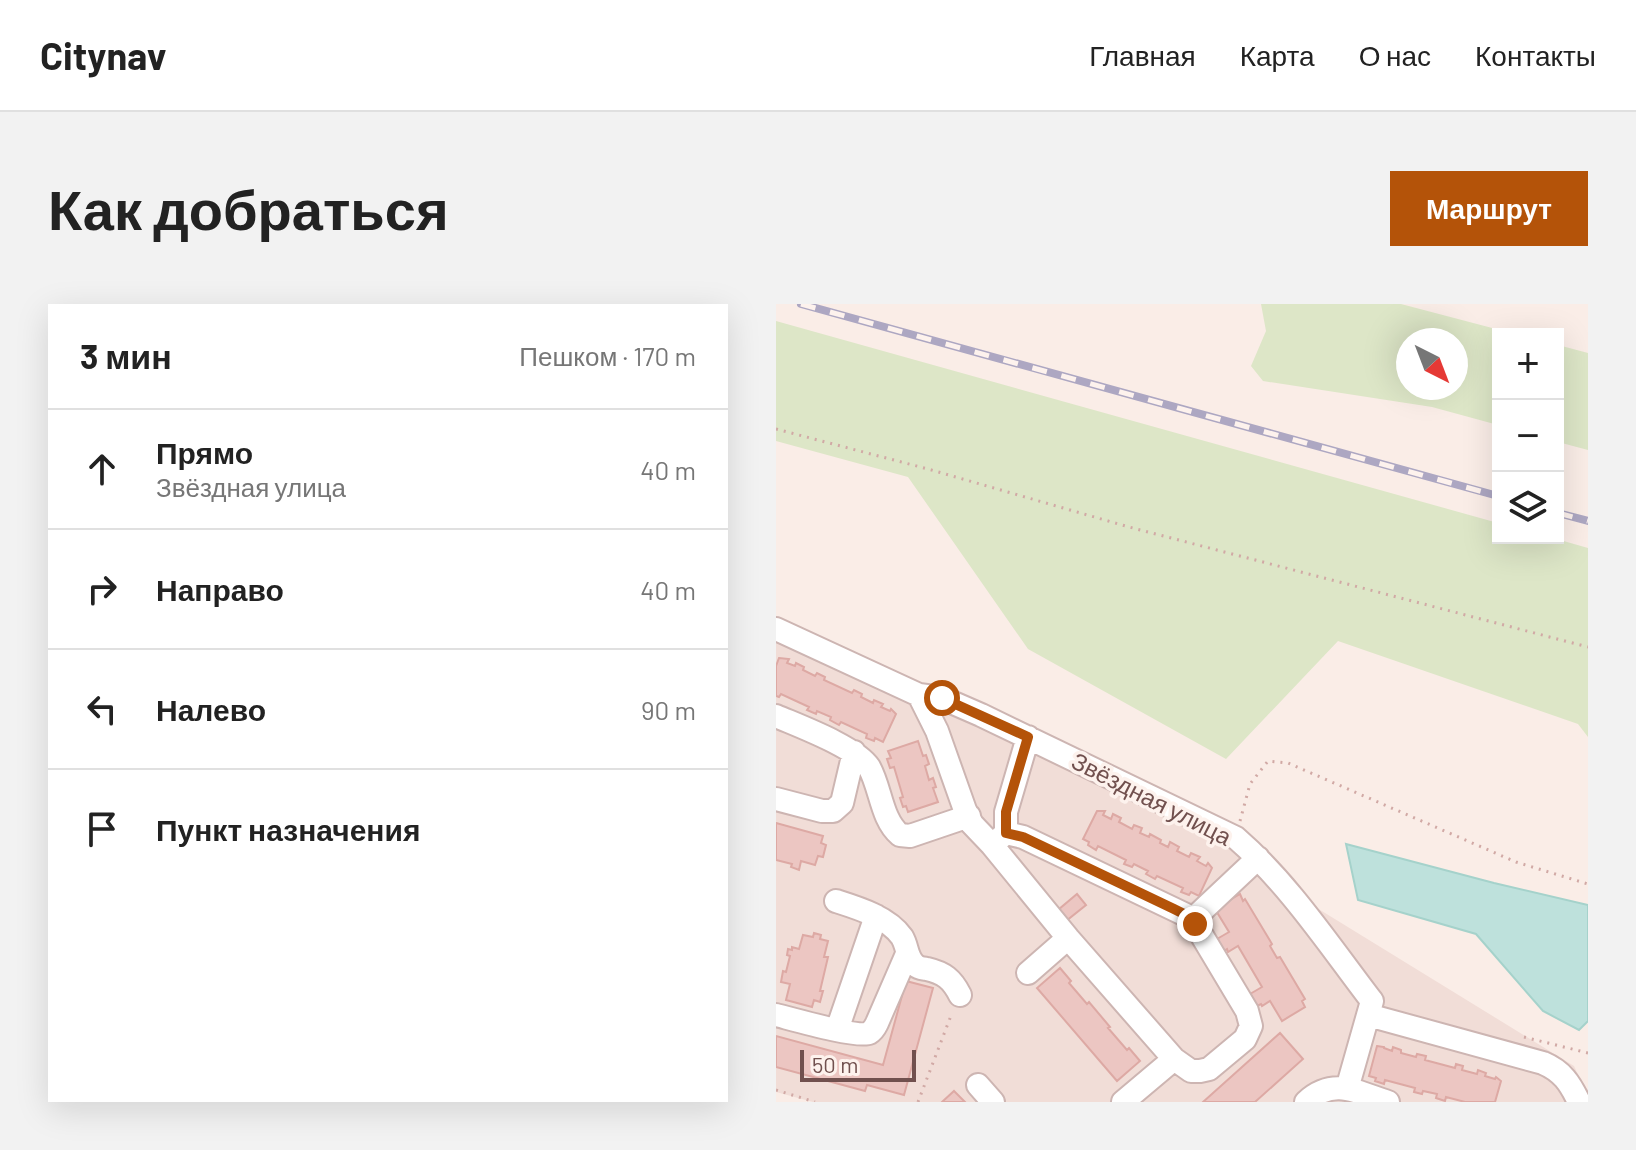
<!DOCTYPE html>
<html lang="ru">
<meta charset="utf-8">
<style>
body{margin:0;font-family:Barlow,sans-serif;background:#f2f2f2;color:#222}
.controls{position:absolute;right:24px;top:24px;display:grid;overflow:hidden;border-radius:0px;box-shadow:0 8px 32px #0002}
.controls button{width:72px;height:72px;display:grid;place-items:center;padding:0;border:0;border-bottom:2px solid #e0e0e0;background:#fff;color:#222;font:40px sans-serif}
.compass{position:absolute;left:620px;top:24px;width:72px;height:72px;border-radius:50%;background:#fff;box-shadow:0 8px 32px #0002;rotate:138deg}
.scale{position:absolute;left:24px;bottom:20px;width:116px;box-sizing:border-box;padding-left:8px;border:4px solid #71504e;border-top:0;font-size:22px;line-height:28px;white-space:nowrap;color:#71504e;-webkit-text-stroke:6px #fdf2ed;paint-order:stroke}
.stop{position:absolute;width:24px;height:24px;margin:-18px;border:6px solid #b45309;border-radius:50%;background:#fff}
.stop.end{background:#b45309;border-color:#fff;box-shadow:0 2px 8px #0008}
.list{margin:0;padding:0;list-style:none}
h2{display:flex;justify-content:space-between;align-items:center;height:104px;margin:0;padding:0 32px;font-size:34px}
h2 small{font-size:26px;font-weight:400;color:#767676}
.list li{display:grid;grid-template-columns:52px 1fr auto;gap:24px;align-items:center;box-sizing:border-box;height:120px;padding:0 32px;border-top:2px solid #e0e0e0}
.list b{display:block;font-size:30px;white-space:nowrap}
.list p{margin:0;font-size:26px;white-space:nowrap;color:#767676}
.list em{font-size:26px;font-style:normal;color:#767676}
.icon{flex:none;width:44px;height:44px;fill:none;stroke:currentColor;stroke-width:2;stroke-linecap:round;stroke-linejoin:round}
.map{position:relative;flex:none;width:812px;height:798px;overflow:hidden;border-radius:0px}
header{display:flex;align-items:center;gap:48px;box-sizing:border-box;height:112px;padding:0 40px;background:#fff;border-bottom:2px solid #e0e0e0}
header strong{font-size:38px}
nav{display:flex;gap:44px;margin-inline-start:auto;font-size:28px}
.intro{display:flex;align-items:center;justify-content:space-between;box-sizing:border-box;height:192px;padding:0 48px}
h1{margin:0;font-size:56px}
.button{padding:20px 36px;border-radius:0px;background:#b45309;color:#fff;font-size:28px;font-weight:700}
main{display:flex;gap:48px;padding:0 48px}
aside{flex:1;background:#fff;border-radius:0px;box-shadow:0 8px 32px #0002}
.map>svg:first-child{display:block}
.residential{fill:#f1ddd7}
.green{fill:#dde6c7;fill-rule:evenodd}
.water{fill:#bee1dc;stroke:#a5d2cb;stroke-width:2}
.building{fill:#ecc6c2;stroke:#dda9a4;stroke-width:2}
.lines{fill:none;stroke-linecap:round;stroke-linejoin:round}
.minor-casing{stroke:#cdb5b2;stroke-width:26}
.path{stroke:#d1a9a5;stroke-width:3;stroke-dasharray:2 6;stroke-linecap:butt}
.minor{stroke:#fff;stroke-width:22}
.rail-casing{stroke:#ada7c2;stroke-width:8}
.rail{stroke:#fdf2ed;stroke-width:5;stroke-dasharray:15;stroke-linecap:butt}
.route{stroke:#b45309;stroke-width:10}
.labels{text-anchor:middle;dominant-baseline:central;stroke-width:7;stroke-linejoin:round;paint-order:stroke}
.street-label{font-size:24px;fill:#71504e;stroke:#fdf2ed}
</style>
<header>
<strong>Citynav</strong>
<nav><a>Главная</a><a>Карта</a><a>О нас</a><a>Контакты</a></nav>
</header>
<div class="intro"><h1>Как добраться</h1><a class="button">Маршрут</a></div>
<main>
<aside>
<h2>3 мин<small>Пешком · 170 m</small></h2>
<ul class="list">
<li><svg class="icon" aria-label="ahead" viewBox="0 0 24 24"><path d="M12 20V5M6 11l6-6 6 6"/></svg><div><b>Прямо</b><p>Звёздная улица</p></div><em>40 m</em></li>
<li><svg class="icon" aria-label="right" viewBox="0 0 24 24"><path d="M7 20v-9h11M14 6l5 5-5 5"/></svg><div><b>Направо</b></div><em>40 m</em></li>
<li><svg class="icon" aria-label="left" viewBox="0 0 24 24"><path d="M17 20v-9H6M10 6l-5 5 5 5"/></svg><div><b>Налево</b></div><em>90 m</em></li>
<li><svg class="icon" aria-label="arrive" viewBox="0 0 24 24"><path d="M6 21V4h12l-3 4 3 4H6"/></svg><div><b>Пункт назначения</b></div></li>
</ul>
</aside>
<div class="map">
<svg width="812" height="798" viewBox="0 0 812 798">
<rect width="100%" height="100%" fill="#faede7"/>
<path class="residential" d="M0,333L460,534L510,585L798,762L812,792V798H37L0,788Z"/>
<path class="green" d="M485,0H625L739,30H722V121L656,103L487,77L475,62L490,27ZM632,36H680V84H632Z
M0,17L722,219V234H777L812,244V433L802,420L562,337L450,455L252,345L132,173L0,137Z
M782,41L812,49V146L782,138Z"/>
<path class="water" d="M570,540L718,579L812,601V717L803,726L767,707L700,630L582,596Z"/>
<path class="building" d="M3,354L13,355L11,359L19,362L20,359L28,363L27,366L39,372L41,369L49,373L48,376L76,389L78,386L86,390L85,393L97,399L98,396L107,400L105,403L114,407L115,405L120,410L107,438L99,434L98,437L90,434L91,430L65,418L63,421L54,416L55,413L41,407L40,410L31,406L33,403L5,390L3,393L0,392V362Z
M142,437L147,452L150,451L153,460L149,462L153,476L157,474L160,483L157,484L162,498L132,508L130,502L127,503L124,494L127,493L118,463L114,464L111,455L115,454L112,447Z
M321,507H329L327,511L335,515L337,510L345,514L343,518L356,525L358,521L366,524L364,529L373,533L374,530L385,536L384,539L392,543L394,538L403,543L401,547L413,553L415,549L424,553L421,557L430,562L432,559L436,564L423,592L415,588L413,591L405,588L407,584L381,572L379,575L370,570L372,567L358,560L356,563L348,560L350,556L322,542L320,546L312,541L313,538L307,535Z
M0,519L47,532L45,539L50,541L47,553L42,552L39,561L25,557L23,566L15,563L16,560L0,556Z
M301,590L310,601L290,617L282,606Z
M464,590L467,597L469,595L496,640L494,642L501,654L504,653L529,695L526,697L529,703L506,717L494,697L486,702L485,700L481,702L474,690L486,683L462,642L452,648L451,645L448,647L441,635L453,628L439,605Z
M38,629L45,631L44,635L52,637L48,653H52L44,687H47L44,698L38,696L36,703L10,696L14,680L5,678L7,667L10,668L14,652L11,651L12,645L16,646V643L23,645L27,631L37,633Z
M284,664L295,677L293,679L311,700L313,698L334,723L332,724L351,746L353,744L364,757L341,777L261,684Z
M130,677L157,684L128,791L91,781L89,787L0,763V732L107,761Z
M504,729L527,755L479,798H427Z
M601,742L608,743V744L616,747L617,743L625,746V749L640,753L641,750L650,752L649,756L679,764L680,760L687,762L686,766L701,770L702,766L710,769L709,772L719,775L720,773L725,777L719,798H689L670,793L669,797L660,794L661,790L647,787L646,790L638,788L639,784L609,776L608,780L599,777L600,774L593,772Z
M178,787L189,798H166Z"/>
<g class="lines">
<g class="minor-casing">
<path id="minor" d="M0,325L143,391L166,394L205,411L460,534C513,580 553,641 596,697L571,785
M143,391L161,427L189,506L196,520L216,541L292,634L398,755L415,767H424L433,765L469,735L475,722L471,707L419,620L412,612L247,533L230,529L216,541
M0,412C23,422 80,443 93,463C105,484 105,515 124,531L134,532L193,512
M0,495L46,507H57L66,499L78,448
M230,529V508L252,433
M60,597C82,604 112,613 126,633C132,643 130,653 139,661C144,665 145,664 151,665C168,669 176,675 184,691
M416,616L482,554
M252,669L292,634
M0,711C16,715 82,734 93,729C98,726 99,723 101,719L131,650
M592,711L767,759C786,767 794,779 803,798
M61,726L100,612
M202,781L217,798
M347,798L398,755
M530,798C557,773 581,788 612,798"/>
</g>
<path class="path" d="M0,125L152,165L353,223L812,343
M464,517L474,480L492,457L512,459L740,558L812,580
M748,733L812,749
M0,786L39,798
M142,798L176,709"/>
<use href="#minor" class="minor"/>
<g class="rail-casing">
<path id="rail" d="M25,0L722,192
M782,209L812,217"/>
</g>
<use href="#rail" class="rail"/>
</g>
<g class="lines">
<path class="route" d="M166,394L252,433L230,508V529L247,533L398,605L412,612L419,620"/>
</g>
<g class="labels">
<g class="street-label">
<text transform="translate(376 494) rotate(27)">Звёздная улица</text>
</g>
</g>
</svg>
<div class="controls">
<button>+</button>
<button>−</button>
<button><svg class="icon" aria-label="layers" viewBox="0 0 24 24"><path d="M12 4l9 5-9 5-9-5zM3 14l9 5 9-5"/></svg></button>
</div>
<svg class="compass" viewBox="-18 -18 36 36"><path d="M0-13l5 13h-10z" fill="#e53935"/><path d="M0 13l5-13h-10z" fill="#767676"/></svg>
<div class="scale">50 m</div>
<div class="stop" style="left:166px;top:394px"></div>
<div class="stop end" style="left:419px;top:620px"></div>
</div>
</main>
